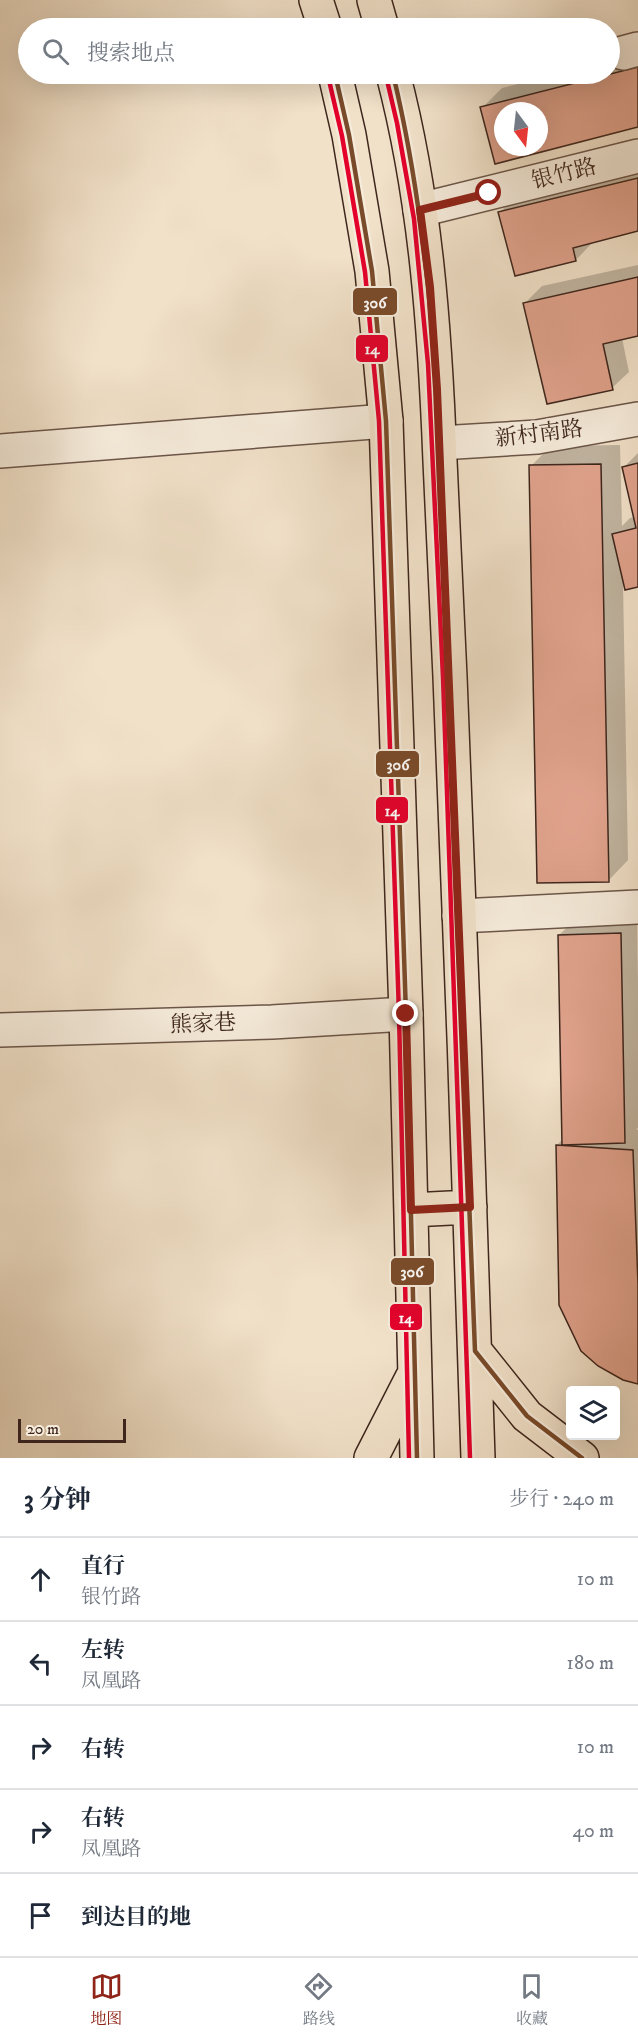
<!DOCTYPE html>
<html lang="zh">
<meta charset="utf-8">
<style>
body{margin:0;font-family:"IM FELL DW Pica","Noto Serif SC",serif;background:#f2f2f3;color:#1f2937}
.controls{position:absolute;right:18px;bottom:18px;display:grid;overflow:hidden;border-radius:6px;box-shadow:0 6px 24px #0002}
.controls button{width:54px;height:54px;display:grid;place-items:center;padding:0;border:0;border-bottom:2px solid #e0e1e3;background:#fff;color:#1f2937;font:30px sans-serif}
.compass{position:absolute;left:494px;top:102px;width:54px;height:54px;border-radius:50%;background:#fff;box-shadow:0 6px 24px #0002;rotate:165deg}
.scale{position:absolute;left:18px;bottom:15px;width:108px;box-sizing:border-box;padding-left:6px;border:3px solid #3e261d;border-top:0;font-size:16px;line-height:21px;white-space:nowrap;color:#3e261d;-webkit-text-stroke:4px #f6ecdc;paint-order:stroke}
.stop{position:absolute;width:18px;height:18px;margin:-14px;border:4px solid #8f2418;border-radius:50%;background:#fff}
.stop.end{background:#8f2418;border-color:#fff;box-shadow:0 2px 6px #0008}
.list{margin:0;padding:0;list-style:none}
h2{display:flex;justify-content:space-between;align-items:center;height:78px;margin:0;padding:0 24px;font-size:26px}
h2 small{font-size:20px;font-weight:400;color:#747a83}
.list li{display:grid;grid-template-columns:39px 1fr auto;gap:18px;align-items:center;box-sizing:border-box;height:84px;padding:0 24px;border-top:2px solid #e0e1e3}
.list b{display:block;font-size:22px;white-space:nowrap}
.list p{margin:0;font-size:20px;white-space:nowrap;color:#747a83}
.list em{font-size:20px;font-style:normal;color:#747a83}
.icon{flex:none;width:33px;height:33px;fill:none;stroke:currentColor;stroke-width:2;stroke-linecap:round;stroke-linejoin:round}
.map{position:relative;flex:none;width:638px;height:1458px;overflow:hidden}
.search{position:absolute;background:#fff;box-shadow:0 6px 24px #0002;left:18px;right:18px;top:18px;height:66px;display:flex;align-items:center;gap:15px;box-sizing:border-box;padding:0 21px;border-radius:33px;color:#747a83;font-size:22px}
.sheet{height:498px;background:#fff}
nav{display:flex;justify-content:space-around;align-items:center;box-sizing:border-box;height:84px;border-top:2px solid #e0e1e3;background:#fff;font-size:16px;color:#747a83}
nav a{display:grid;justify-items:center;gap:3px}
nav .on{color:#8f2418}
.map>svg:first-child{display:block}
.shadow{fill:#0003;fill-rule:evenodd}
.building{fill:#e0a28c;stroke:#3e261d;stroke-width:1.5;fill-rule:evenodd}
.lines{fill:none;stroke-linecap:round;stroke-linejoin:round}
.minor-casing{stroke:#6b5548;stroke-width:36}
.major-casing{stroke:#3e261d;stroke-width:36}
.minor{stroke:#f6ecdc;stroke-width:33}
.major{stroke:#f1e1c9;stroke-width:33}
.bus-1-casing{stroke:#f6ecdc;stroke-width:9}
.bus-2-casing{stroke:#f6ecdc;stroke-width:9}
.bus-1{stroke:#7a4b2a;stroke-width:4.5}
.bus-2{stroke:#e4002b;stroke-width:4.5}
.route{stroke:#8f2418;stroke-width:8}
.labels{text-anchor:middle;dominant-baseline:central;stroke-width:5;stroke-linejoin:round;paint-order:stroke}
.street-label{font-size:22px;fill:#3e261d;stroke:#f6ecdc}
.line-badge{stroke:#f6ecdc;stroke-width:2}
.badge-label{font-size:16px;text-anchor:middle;font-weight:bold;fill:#fff}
</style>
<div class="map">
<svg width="638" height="1458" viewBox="0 0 638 1458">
<rect width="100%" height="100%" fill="#f1e1c9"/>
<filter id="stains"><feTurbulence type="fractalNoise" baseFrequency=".00333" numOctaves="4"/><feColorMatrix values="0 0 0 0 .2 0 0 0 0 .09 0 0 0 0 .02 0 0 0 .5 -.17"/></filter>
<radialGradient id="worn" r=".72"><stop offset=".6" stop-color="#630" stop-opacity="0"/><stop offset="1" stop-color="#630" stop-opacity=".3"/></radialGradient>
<path class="shadow" d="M638,53V125L496,162L482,108L502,88L558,74H610V60ZM503,111H539V147H503Z
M638,166V230L592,241V243L576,260L500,212L517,196Z
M638,265V334L622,338L629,372L612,388L525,303L542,286Z
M620,445L622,526L630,518L635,517L623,468L638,453V585L623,582L628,860L609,880L531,466L551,446Z
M637,917L638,985V1128L636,1129L638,1130V1383L557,1145L563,1139L559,935L576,919Z"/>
<path class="building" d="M638,67V127L495,164L480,107ZM503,111H539V147H503Z
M638,178V231L573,248L576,261L515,276L498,212Z
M638,277V336L603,344L613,390L547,404L523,303Z
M638,463V587L625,590L612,534L636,528L622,467Z
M601,464L609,882L537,883L529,465Z
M621,933L625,1143L562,1145L558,935Z
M556,1145L633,1150L638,1284V1384L623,1380L598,1366L581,1351L559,1305Z"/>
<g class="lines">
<g class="minor-casing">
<path id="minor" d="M623,53L638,49
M420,210L638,156
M440,443L537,437L638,419
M0,451L386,421
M459,916L638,907
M0,1030L272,1022L406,1014"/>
</g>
<g class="major-casing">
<path id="major" d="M316,0L325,28
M374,0L382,28
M335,74L349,135L372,271L386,421L406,1014L417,1458
M393,74C426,200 435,331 440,461C444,533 447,605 450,677C460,937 471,1198 478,1458
M411,1210L470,1207
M475,1351L527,1416L582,1458
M371,1458L412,1378"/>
</g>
<use href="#minor" class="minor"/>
<use href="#major" class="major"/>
<g class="bus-1-casing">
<path id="bus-1" d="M335,74L349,135L372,271L386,421L406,1014L417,1458
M393,74C418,178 429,283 437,389L475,1351L527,1416L582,1458"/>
</g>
<g class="bus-2-casing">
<path id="bus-2" d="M328,76L342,136L365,272L379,421L399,1014L409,1458
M386,76L397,123L414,219L428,364L443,677L470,1458"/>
</g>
<use href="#bus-1" class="bus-1"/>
<use href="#bus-2" class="bus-2"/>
</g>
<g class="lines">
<path class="route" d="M406,1014L411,1210L470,1207L437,389L430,287L420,210L489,193"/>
</g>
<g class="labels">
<g class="street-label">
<text transform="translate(564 174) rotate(-14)">银竹路</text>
<text transform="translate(539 434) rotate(-7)">新村南路</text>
<text transform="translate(203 1024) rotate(-2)">熊家巷</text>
</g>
</g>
<g class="line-badge">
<rect x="352" y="287" width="46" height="29" rx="6" fill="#7a4b2a"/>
<rect x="355" y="334" width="34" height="29" rx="6" fill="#e4002b"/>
<rect x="375" y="750" width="45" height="28" rx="6" fill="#7a4b2a"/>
<rect x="375" y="796" width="34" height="28" rx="6" fill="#e4002b"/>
<rect x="390" y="1257" width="45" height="29" rx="6" fill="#7a4b2a"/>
<rect x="389" y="1303" width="34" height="28" rx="6" fill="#e4002b"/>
</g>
<g class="badge-label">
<text x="375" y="308">306</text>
<text x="372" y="354">14</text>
<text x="398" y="770">306</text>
<text x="392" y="816">14</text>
<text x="412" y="1277">306</text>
<text x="406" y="1323">14</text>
</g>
<rect width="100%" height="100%" filter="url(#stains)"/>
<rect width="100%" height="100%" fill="url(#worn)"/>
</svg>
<div class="controls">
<button><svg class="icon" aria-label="layers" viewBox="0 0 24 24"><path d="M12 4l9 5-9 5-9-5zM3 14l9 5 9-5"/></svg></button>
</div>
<svg class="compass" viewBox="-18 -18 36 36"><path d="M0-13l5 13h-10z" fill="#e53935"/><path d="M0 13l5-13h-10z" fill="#747a83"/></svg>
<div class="scale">20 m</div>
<div class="stop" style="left:489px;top:193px"></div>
<div class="stop end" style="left:406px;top:1014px"></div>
<div class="search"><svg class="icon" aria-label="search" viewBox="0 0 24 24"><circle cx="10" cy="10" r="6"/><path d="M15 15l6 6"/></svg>搜索地点</div>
</div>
<section class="sheet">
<h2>3 分钟<small>步行 · 240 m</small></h2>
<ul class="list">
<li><svg class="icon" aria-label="ahead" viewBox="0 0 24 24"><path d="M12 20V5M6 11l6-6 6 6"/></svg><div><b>直行</b><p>银竹路</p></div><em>10 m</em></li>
<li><svg class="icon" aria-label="left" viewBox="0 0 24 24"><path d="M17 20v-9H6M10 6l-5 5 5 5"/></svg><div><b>左转</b><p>凤凰路</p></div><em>180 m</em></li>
<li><svg class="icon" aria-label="right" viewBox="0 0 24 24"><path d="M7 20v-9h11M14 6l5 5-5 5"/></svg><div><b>右转</b></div><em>10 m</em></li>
<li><svg class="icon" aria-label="right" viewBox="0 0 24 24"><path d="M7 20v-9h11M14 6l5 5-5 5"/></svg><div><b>右转</b><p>凤凰路</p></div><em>40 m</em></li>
<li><svg class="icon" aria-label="arrive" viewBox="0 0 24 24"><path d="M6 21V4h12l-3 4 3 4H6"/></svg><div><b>到达目的地</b></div></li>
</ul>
</section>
<nav>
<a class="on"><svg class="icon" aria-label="map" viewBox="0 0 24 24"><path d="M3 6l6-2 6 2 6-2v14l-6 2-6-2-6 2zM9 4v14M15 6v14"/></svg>地图</a>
<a><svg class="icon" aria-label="directions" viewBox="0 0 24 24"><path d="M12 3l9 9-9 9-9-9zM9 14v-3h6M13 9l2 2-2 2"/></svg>路线</a>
<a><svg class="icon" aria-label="saved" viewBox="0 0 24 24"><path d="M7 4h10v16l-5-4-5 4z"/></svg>收藏</a>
</nav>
